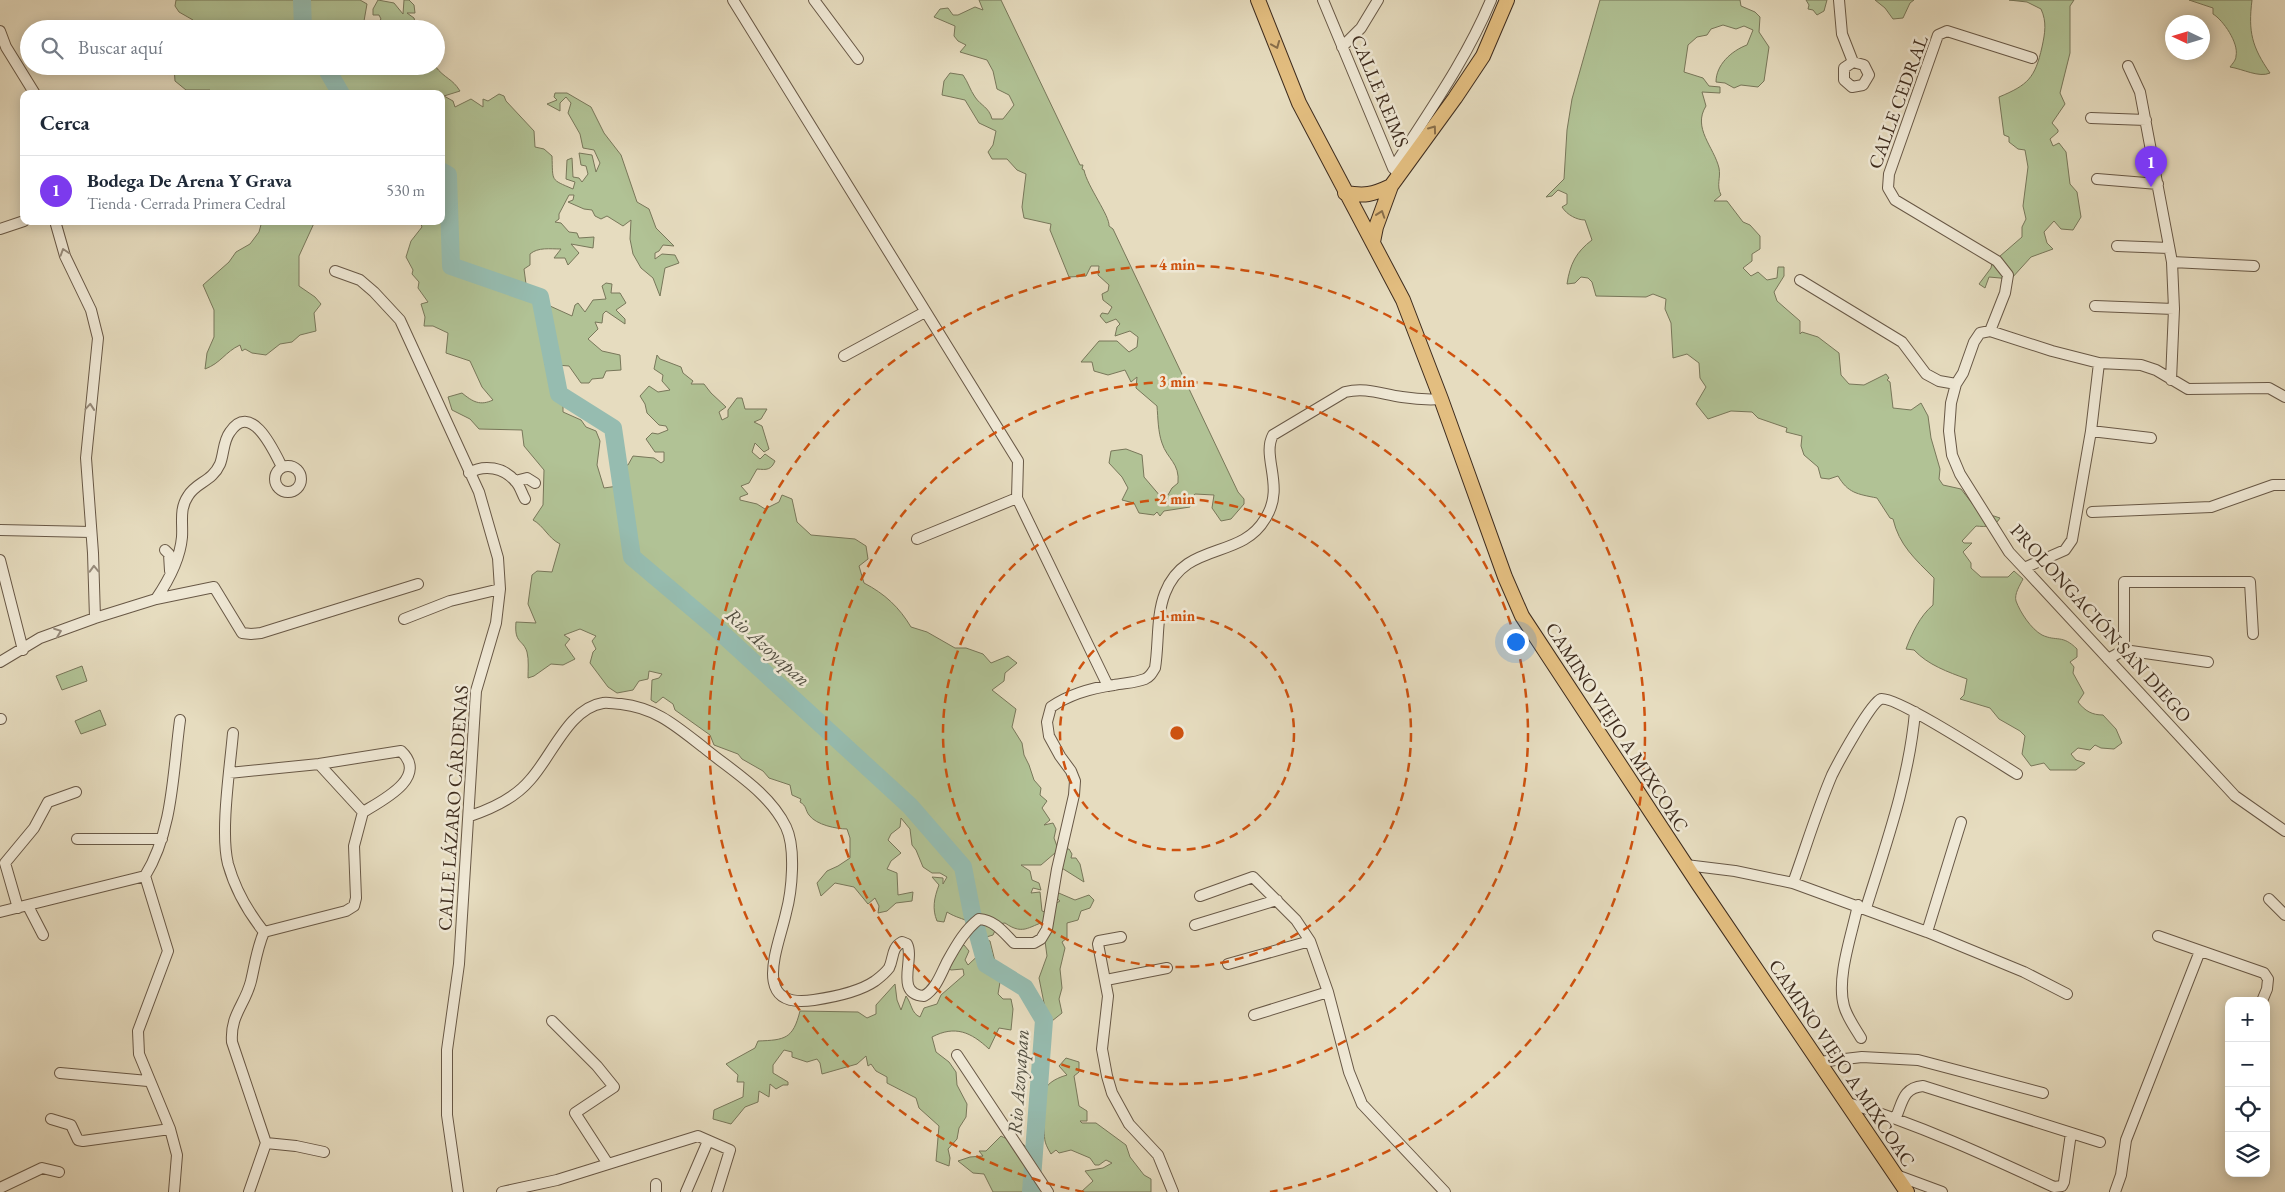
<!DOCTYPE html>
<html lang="es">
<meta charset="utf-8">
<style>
body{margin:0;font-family:"EB Garamond",serif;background:#f2f2f3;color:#1f2937}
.controls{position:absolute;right:15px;bottom:15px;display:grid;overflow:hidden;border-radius:10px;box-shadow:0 2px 12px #0003}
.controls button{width:45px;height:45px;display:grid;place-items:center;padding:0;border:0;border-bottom:1px solid #e0e1e3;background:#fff;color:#1f2937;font:25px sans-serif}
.compass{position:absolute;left:2165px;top:15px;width:45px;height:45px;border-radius:50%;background:#fff;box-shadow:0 2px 12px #0003;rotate:274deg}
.you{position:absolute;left:1515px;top:641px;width:18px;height:18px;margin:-12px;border:4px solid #fff;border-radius:50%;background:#1a73e8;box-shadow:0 0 0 8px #1a73e833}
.badge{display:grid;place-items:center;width:32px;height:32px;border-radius:50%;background:#7c3aed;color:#fff;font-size:16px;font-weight:700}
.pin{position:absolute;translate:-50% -41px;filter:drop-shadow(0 1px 2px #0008)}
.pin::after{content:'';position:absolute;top:26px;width:18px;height:15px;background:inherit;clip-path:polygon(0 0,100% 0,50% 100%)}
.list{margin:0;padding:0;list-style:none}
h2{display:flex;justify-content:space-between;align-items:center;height:65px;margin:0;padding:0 20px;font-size:21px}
h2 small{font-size:16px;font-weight:400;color:#747a83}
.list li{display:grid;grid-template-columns:32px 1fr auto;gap:15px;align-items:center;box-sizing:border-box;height:70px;padding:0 20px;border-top:1px solid #e0e1e3}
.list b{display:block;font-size:19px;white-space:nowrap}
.list p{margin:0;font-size:16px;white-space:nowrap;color:#747a83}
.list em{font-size:16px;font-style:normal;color:#747a83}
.icon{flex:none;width:28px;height:28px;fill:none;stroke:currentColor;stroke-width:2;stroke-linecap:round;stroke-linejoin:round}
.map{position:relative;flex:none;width:2285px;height:1192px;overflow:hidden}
.search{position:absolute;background:#fff;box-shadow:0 2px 12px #0003;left:20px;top:20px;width:425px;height:55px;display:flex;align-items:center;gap:12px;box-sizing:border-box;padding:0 18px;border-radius:28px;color:#747a83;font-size:19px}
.panel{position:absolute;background:#fff;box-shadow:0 2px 12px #0003;left:20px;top:90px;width:425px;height:135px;border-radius:10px}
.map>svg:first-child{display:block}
.green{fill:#b1c295;stroke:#78775a}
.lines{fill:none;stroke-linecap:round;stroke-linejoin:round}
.river{stroke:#96bcb0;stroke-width:18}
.minor-casing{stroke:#685846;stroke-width:12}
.major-casing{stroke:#3e2c1e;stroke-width:16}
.minor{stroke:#efe8d5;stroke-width:10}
.major{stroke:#e3be80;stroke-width:14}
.oneway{stroke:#886e4a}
.oneway2{stroke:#968a7a}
.ring{fill:none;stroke:#ce520f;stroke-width:2.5;stroke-dasharray:9 6}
.labels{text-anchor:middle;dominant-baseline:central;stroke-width:5;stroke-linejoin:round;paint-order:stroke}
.street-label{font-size:19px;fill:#3e2c1e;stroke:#efe8d5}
.water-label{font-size:20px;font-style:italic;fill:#545042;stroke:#efe8d5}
.centre{fill:#ce520f;stroke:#efe8d5;stroke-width:2.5}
.ring-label{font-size:15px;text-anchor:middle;font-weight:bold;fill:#ce520f;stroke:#efe8d5;stroke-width:5;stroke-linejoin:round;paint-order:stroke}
</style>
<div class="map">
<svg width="2285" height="1192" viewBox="0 0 2285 1192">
<rect width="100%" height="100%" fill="#e6dcbf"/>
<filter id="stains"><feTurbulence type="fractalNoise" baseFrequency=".004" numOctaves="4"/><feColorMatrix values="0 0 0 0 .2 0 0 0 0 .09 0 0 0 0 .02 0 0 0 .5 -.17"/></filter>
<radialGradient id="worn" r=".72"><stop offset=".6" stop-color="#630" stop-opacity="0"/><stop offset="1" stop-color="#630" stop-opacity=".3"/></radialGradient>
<path class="green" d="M176,0H360L367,4L364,21L360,24L375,27L381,19L379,15H373V9L378,0L394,3L403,14L404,0H409L414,5L415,13H407L414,18L416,26L422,29H193V20L179,12L175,6Z
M979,0H1001L1080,165H1083L1082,169L1084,170C1087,186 1110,216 1109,226L1113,229L1238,492L1244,499V504L1231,519L1221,521L1212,508L1214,495L1195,494L1190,500V507L1164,511L1160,516L1157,512L1154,515L1139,513L1134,503L1122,500L1128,488L1122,477L1109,463L1111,451L1126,449L1142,455L1144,477L1161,497L1168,495L1172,488L1178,483C1180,463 1167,459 1162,443C1158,432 1158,418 1157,406L1136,388L1137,377L1131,382L1125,370L1108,375L1094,371L1092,362H1081L1099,341H1117L1129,352L1137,347L1138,337L1130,331L1115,336L1117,327L1120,324L1116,319L1106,323L1100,316L1102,313L1108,314L1112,307L1103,300L1102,294L1108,291L1109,285L1098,275L1099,266H1091L1086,276L1069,277L1050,230L1051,224L1024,218L1022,207L1026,174L1017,170L1007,159H992L988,152L993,145L996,131L979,123L965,100L942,95L944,81L950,73L963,75C968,82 970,90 975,97C981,106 989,107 992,119H1003L1014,105L1009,95L997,89L993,71L987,60L960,52L966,45L958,41L954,36L955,26L934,17L940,9L948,8L953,15H958L975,7L983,10Z
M1600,0H1740L1741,6L1755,12L1760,17L1759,32L1769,47L1764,81L1758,87L1741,85L1734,88L1725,83L1716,82C1716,65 1731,51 1747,45L1753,30L1744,26L1736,29L1723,25L1711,29L1707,35L1697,37L1688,45L1684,72L1703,78L1709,86L1720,87V93L1702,92L1706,106C1692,128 1714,147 1719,168C1721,178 1716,185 1721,195L1714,201H1727L1743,222L1750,225L1760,236V249L1752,254V261L1743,268L1751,276L1758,272L1767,280L1777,278L1778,267H1784V276L1774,292L1777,301L1800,321V334L1802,332L1818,337L1839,353L1841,375L1849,384L1864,385L1886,374L1889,378L1887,380L1890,382L1893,408L1911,410L1921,403L1928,416L1931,438L1940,469L1939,479L1943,485L1961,489L1978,511L2000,518C1995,527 1986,527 1976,526L1962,541L1964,543H1972L1963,552L1971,563V568L1981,577H2008L2014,571L2023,579C2020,585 2014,594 2016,601C2020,612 2031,629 2042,635C2057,642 2062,634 2077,649V657L2070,662L2074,667L2073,673L2084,693L2078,702C2085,711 2092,715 2103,715L2116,729L2122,743L2114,749L2101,748L2095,745L2090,750L2078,748L2071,754L2076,760L2085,763L2076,770H2050L2044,763L2031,766L2022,754L2025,736L2020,731L1999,719L1990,708L1960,699L1964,695L1967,679C1948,672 1928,665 1914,650L1906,649C1912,633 1920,616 1933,605L1934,578C1915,559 1899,545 1893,519L1890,518L1877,498C1857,494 1848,493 1838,476L1829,479L1821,478L1818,467L1804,455L1801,446L1802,436L1786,432L1787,428L1758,418L1752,412L1731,411L1708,419L1696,404L1706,387L1700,378L1699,363L1687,354L1673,358L1671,323L1665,309L1666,299L1653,294L1646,297L1596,296L1592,282L1588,278L1581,277L1575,283L1567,284C1570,264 1576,252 1592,240L1585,220C1577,220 1567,215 1562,207L1567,204V194L1558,190L1552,196L1546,197L1564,179L1567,130L1572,99Z
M1806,0H1827L1824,11L1817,15L1813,10L1808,9L1809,5Z
M1875,0H1914L1910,3L1903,18L1893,19L1885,8Z
M2009,0H2074L2070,6V53L2060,93L2065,104L2052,123L2058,130V132L2050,139L2053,146L2059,143L2066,152L2070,184L2077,192L2081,217L2073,230L2061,229L2054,221L2044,232L2047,243L2053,249L2031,257L2011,279L1989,277L1985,288L1979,284L1991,268L1992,263L2022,237V227L2026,219L2023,206L2028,167L2025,150L2018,149L2009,142V137L2004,135L1999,97C2028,85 2035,78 2042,47C2045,33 2047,22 2041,9L2027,2Z
M2189,0H2252C2248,32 2252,47 2270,73C2259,78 2243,69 2230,67C2233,63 2236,60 2236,56C2239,43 2223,20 2213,14V8Z
M174,66H435C445,79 452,78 460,91L444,96L453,101L455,107L471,99L483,107V99L488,101L499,94L504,96L506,101L534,131L535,147L544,149L552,156C553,182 550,179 573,189L575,182L566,179L567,160L572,158L573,177L579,178L582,182L588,174L586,166L581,165L579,153L592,155L596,172L600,163L594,150L583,148L580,134L568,113L571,103L566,97L560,103V111L547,104L557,100L554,97L555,93H567L591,107L604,133L621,155L637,202L649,209L656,228L674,246L663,245L659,251L655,253V259L662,254L675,255L679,263L665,268L660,296L653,278L641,268L633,254L630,239L631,220L623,226L607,216L601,219L595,216L592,210L584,209L568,202L573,200L574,195H569L559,214V219L555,222L561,223L569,232L577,233L579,238L594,237L593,248L571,244L579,253L568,265L565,258H554L561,249C550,249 538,247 530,254V265L524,269L528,299L537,295L543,310L550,306L572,316L575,305L578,303L585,312L593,300L606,299L602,286L606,283L612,284L611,293H620L626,303L616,310L625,319V324L606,311L603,314L602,323L595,322L598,329L588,339L602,351L620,355L621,370L606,371L603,378L592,379L589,383H581L569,366L544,364L549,367L550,374C564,384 563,397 563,412L581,420L586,427L596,431L600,441L597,465L604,488L618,486L624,465H628L633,456L654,458L661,463L664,461V452H655L646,439L652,433L658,434L668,430L666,426L659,425L647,413L645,404L640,396L649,386L658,392L670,390L662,381L663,375L654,369L657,355L660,359L681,367L683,373L693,381L691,384H704L711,393L726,407L719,412L722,420L728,417V410L737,398H742L745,409H767L761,419L754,422L762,426L769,449L764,452L755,443L752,452L760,459L765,454L775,461C771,470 767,470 757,469L749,483L741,486L748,494L740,497V500L757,504L765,509L779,502L782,495L792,499L797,522L811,535L855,539L866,546L868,559L859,566L864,583C885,594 899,607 911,627L927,632L955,648H966L983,654L991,663L1008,656L1017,663L1005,673L1004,681L992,690L1016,709L1012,727L1022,743L1024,755L1029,765L1034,780L1041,788L1040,795L1047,801L1042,808L1050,820L1044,825L1053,823L1056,829L1054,838L1058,849H1069L1072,854L1071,858H1076L1080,864L1084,882L1057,865L1058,860L1055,853L1041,865H1021L1030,871L1032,880L1039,883L1041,890L1033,888L1031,893L1040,892L1042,911L1045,912L1046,909L1060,901L1052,894L1054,891L1075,900L1089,895L1094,900L1090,908L1081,911L1078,920L1067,923V938L1062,942L1065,948L1060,969L1062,988L1059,999L1062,1013L1052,1021L1046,1013L1039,978L1047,956L1045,941L1049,921C1030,924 1025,937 1005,923L998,924L993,935L983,938L990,941L1000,982L998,994L1003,999H1011L1013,1009L1011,1030L999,1028L989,1049C971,1032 955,1025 932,1037L936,1052L949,1062L956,1072L957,1085L967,1104L966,1117L959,1128L957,1139L948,1149L950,1158L949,1166L936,1161L939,1126L919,1108L916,1098L887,1083V1077L876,1071L871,1064L868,1066L866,1056L857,1064L822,1074L820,1063L817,1059L807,1062L792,1057V1052L784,1050L773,1065V1073L788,1082V1085H783L776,1089L770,1084L769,1097L759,1091L758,1102L745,1107L731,1124L713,1119L714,1110L743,1097L744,1082H737L738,1075L726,1064L755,1048L758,1041C785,1040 793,1039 800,1011L858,1012L867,1018L876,1014V1005L895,984L897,1000L901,1010L906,996C912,1004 911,1013 920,1017L924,1008L937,1004L941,995L964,975L963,969L951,970L943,965L953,947L964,945L969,951L965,960L968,965L986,948L975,944C978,916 964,923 947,912L944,922L937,921C932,909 934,898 939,885L932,877L943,878V884L947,877L940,873H932L923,867L916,850L912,845L910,829L901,818L900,827L891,834L888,840L901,853L891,861L887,869L897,873L898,895L913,892L912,901L896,903L887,911L878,913L879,906L875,898L868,904L854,887L835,883L821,896L817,883L827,871L838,866L850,858V838L847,829C837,829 816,825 809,815C805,810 807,806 800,802L801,799L792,795L790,785L769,778L763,771L742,759L738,754L714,745L710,735L675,710L673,704L663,697L656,703L651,700L652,680L659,678L662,674L649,671L648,679L639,681L633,690L617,693L608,687L590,663L593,652L596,649L592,641L596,636L580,629L564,635L570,639L565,645L575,659L563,665L551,664L534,676L528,678C528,670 529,660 527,652C523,639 514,644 516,622L536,623L528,604L532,575L537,571L552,572L560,544C548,538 544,526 533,520L543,505L544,470L524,446L522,430L479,429L470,419L452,410L448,397L462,393C473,402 480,406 493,400L482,387L470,361L446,353L448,333L433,326H424L425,317L421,304L428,302L418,288L419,282L412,274L413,270L406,257L411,241L422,227L420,221H441V94H214L210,90H186L175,81Z
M262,221H315L299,256V286L315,297L321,304L314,313L316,331L300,335L292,342L280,344L266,355L252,353L245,349L242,351L240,345C225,352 221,363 205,369L207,353L214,337V310L203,285L229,262L236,252L250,244L259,232Z
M82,666L87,681L62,690L56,676Z
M100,710L106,725L81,734L75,721Z
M1066,1058L1079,1062V1072L1074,1076L1079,1106L1087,1111V1121H1080L1082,1123H1096L1126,1145L1130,1157L1144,1175L1151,1179V1192H1081L1093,1181L1085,1171L1103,1168L1112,1163L1106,1160L1099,1165H1095L1090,1158L1071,1150L1059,1153L1056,1150L1051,1154C1042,1139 1046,1140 1043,1124C1039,1099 1039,1083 1067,1075L1059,1066Z
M1001,1136C1007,1140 1017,1139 1023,1144C1038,1157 1035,1174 1032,1192H993L984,1174L973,1173L958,1161L970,1157L983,1156L979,1151H986Z"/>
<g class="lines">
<path class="river" d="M302,0L303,29
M325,66L341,94
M441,171L448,175L451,266L540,297L559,394L613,428L632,557L716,628L910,806L963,867L972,913L986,964L1025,988L1044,1020L1031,1192"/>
<g class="minor-casing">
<path id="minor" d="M733,0L1018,461L1017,498L1108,686
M814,0L858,59
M1323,0L1393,168
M1839,0L1842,34L1853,62
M0,31L6,47L35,94
M1342,47L1361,28L1378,0
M1853,62L1864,65L1869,75L1863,85L1852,87L1844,80V68Z
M2128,66L2140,92L2172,262L2174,309L2171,380
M2091,118L2146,120
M1400,175L1393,168C1428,113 1466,60 1491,0
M2097,179L2158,184
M55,221L65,256L91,310L98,338L86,458L93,553L95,618
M0,229L24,221
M2117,246L2169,248
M2172,262L2254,266
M335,271L360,280L374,292L400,320L479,492L498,558L500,589L496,623L476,691L459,964L447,1050V1115L458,1192
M1800,280L1902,342L1926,374L1939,381L1956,384
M2095,306L2174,309
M1990,331L2005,293L2008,275L1997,261L1895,200L1888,188L1889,174L1938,35L1947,31L2032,58
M844,356L925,312
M2285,397L2269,388L2188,389L2156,370L2141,365L2099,363L2052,351L1990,331L1980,333L1974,342L1963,373L1956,384L1951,403L1949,431L1952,455L1960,474L2009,552L2024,568L2235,796L2285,831
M2091,431L2151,438
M275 479a13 13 0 1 1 26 0a13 13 0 1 1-26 0Z
M469,473C484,464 504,467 516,482C520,486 522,494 525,499
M515,481L527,478L535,483
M2092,512L2211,507L2273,485H2285
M0,530L91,532
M917,539L1017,498
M165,550L169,554L170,571
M0,560L23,650
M2024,568L2065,550L2072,540L2091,431L2099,363
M156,599C169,580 180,560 182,537C183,523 179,509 188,496C196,482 212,482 220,464C224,454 223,441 230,432C251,400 274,451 282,467
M404,619L450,601L500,589
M2124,650V582H2250L2253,634
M2108,659L2124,650L2208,662
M0,662L40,638L95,618L156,599L214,587L242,633L251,634L261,633L418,584
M0,719H1
M233,733C230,768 220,832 228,864C235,889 248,912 264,932C257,948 255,964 251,981C245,1005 230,1015 232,1042L266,1143L249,1192
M229,773L319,764L401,751C429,777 383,800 363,812
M470,816C491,809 515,798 530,780C552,756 569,708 603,703C608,702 615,704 621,704C656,708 676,726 703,747C732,771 769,792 786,827C796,848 792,891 786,913C779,946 749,1010 814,1000C834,997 859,992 875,981C879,978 886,972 889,968C894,958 891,948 902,942L907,944C915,959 894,994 924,996C937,988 941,973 948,960C957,944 965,930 979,919C995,920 1004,933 1014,943H1034L1041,939L1047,929L1057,869L1074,795L1075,781L1071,771L1060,756L1049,736L1047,722L1051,707C1070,694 1091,688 1114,685C1123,683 1135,683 1145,679C1150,677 1152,673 1155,668C1159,644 1156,616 1165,593C1185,541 1241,560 1265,519C1286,487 1261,457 1273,435L1345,392C1366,387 1381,394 1402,397C1415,399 1428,400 1441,399
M77,839H162
M1686,865L1735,871L1793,883L1927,932L2024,972L2067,994
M1793,883C1806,847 1817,810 1832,775C1838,763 1871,702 1881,699C1895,695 1999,763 2017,774
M1200,896L1253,877L1296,920L1310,941L1328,992L1349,1072L1362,1104L1445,1192
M2269,899L2285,915
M1858,905C1852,934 1836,978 1844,1006C1847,1017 1855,1028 1861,1038
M28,906L43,935
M18,908L5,863L34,828L48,802L76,792
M1866,908C1886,844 1909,780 1915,712
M0,912L145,876
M1195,925L1277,900
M264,932L346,911L354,906L356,898L354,846L363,812L319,764
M1927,932L1961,822
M2158,936L2264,973L2268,979L2267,989L2262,1001
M1121,937L1099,941L1098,944L1108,996L1102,1049L1107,1076L1112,1093L1129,1124L1158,1155L1173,1192
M1228,964L1310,941
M1106,980L1167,968
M1254,1015L1328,992
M552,1021L597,1066L614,1087L575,1113L608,1164
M957,1055L1048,1192
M1819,1062L1862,1057L1918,1060L2043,1093
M60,1073L148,1081
M1845,1102C1918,1124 1985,1155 2054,1187L2062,1186L2064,1182L2071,1133
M1896,1117C1903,1101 1903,1088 1923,1086L2100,1142
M51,1119L71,1125L78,1140L83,1141L170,1129
M266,1143L296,1146L324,1152
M1896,1175L1942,1192
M656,1184V1192
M0,1188L42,1168L59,1172
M174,1192L177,1155L170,1129L139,1054L138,1031L168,951L145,876C173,831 173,771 180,720
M502,1192L557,1180L698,1136L730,1150L717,1192
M686,1192L708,1141
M2115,1192L2121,1175L2126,1140L2200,951"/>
</g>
<g class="major-casing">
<path id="major" d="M1258,0L1299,103L1403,300L1441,399L1505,577L1522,616L1699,885L1907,1192
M1345,193C1365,196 1372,195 1391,186L1455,98L1483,56L1507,0
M1373,242L1376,227L1391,186"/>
</g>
<use href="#minor" class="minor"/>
<use href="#major" class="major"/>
</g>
<defs><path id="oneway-chevron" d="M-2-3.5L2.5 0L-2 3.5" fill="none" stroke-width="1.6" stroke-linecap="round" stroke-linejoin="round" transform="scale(1.25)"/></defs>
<g class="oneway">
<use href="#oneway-chevron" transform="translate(1276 45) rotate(68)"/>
<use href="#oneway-chevron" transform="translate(1433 129) rotate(-54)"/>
<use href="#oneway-chevron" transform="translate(1381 214) rotate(-71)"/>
</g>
<g class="oneway2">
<use href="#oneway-chevron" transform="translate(64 252) rotate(-108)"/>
<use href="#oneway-chevron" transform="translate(90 407) rotate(-85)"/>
<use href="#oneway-chevron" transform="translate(94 569) rotate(-92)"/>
<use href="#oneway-chevron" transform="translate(58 632) rotate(-21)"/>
</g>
<g class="ring">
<circle cx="1177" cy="733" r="117"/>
<circle cx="1177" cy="733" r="234"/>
<circle cx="1177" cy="733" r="351"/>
<path d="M1084 1192A468 468 0 1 1 1270 1192"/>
</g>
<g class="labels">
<g class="street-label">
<text transform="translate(1380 91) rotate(67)">CALLE REIMS</text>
<text transform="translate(1898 102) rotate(-70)">CALLE CEDRAL</text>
<text transform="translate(2101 623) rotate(48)">PROLONGACIÓN SAN DIEGO</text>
<text transform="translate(1617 727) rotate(57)">CAMINO VIEJO A MIXCOAC</text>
<text transform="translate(453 808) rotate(-86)">CALLE LÁZARO CÁRDENAS</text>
<text transform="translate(1842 1063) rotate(56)">CAMINO VIEJO A MIXCOAC</text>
</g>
<g class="water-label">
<text transform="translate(768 647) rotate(42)">Rio Azoyapan</text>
<text transform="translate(1018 1082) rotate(-86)">Rio Azoyapan</text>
</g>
</g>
<circle cx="1177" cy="733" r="8" class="centre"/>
<g class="ring-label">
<text x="1177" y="270">4 min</text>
<text x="1177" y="387">3 min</text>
<text x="1177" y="504">2 min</text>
<text x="1177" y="621">1 min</text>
</g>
<rect width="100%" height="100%" filter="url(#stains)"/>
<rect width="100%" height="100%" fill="url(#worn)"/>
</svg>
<div class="controls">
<button>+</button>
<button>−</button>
<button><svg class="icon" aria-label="locate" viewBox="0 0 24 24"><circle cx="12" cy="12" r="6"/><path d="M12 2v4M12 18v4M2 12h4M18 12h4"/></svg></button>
<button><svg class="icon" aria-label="layers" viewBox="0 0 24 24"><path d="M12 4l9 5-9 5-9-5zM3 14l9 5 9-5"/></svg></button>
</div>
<svg class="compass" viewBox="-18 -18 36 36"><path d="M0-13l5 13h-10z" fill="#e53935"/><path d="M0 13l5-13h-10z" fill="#747a83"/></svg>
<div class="you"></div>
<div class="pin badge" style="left:2151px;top:187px">1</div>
<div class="search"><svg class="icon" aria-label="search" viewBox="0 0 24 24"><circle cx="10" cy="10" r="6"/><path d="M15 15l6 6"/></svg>Buscar aquí</div>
<section class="panel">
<h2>Cerca<small></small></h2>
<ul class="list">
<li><span class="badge">1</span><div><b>Bodega De Arena Y Grava</b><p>Tienda · Cerrada Primera Cedral</p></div><em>530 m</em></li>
</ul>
</section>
</div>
